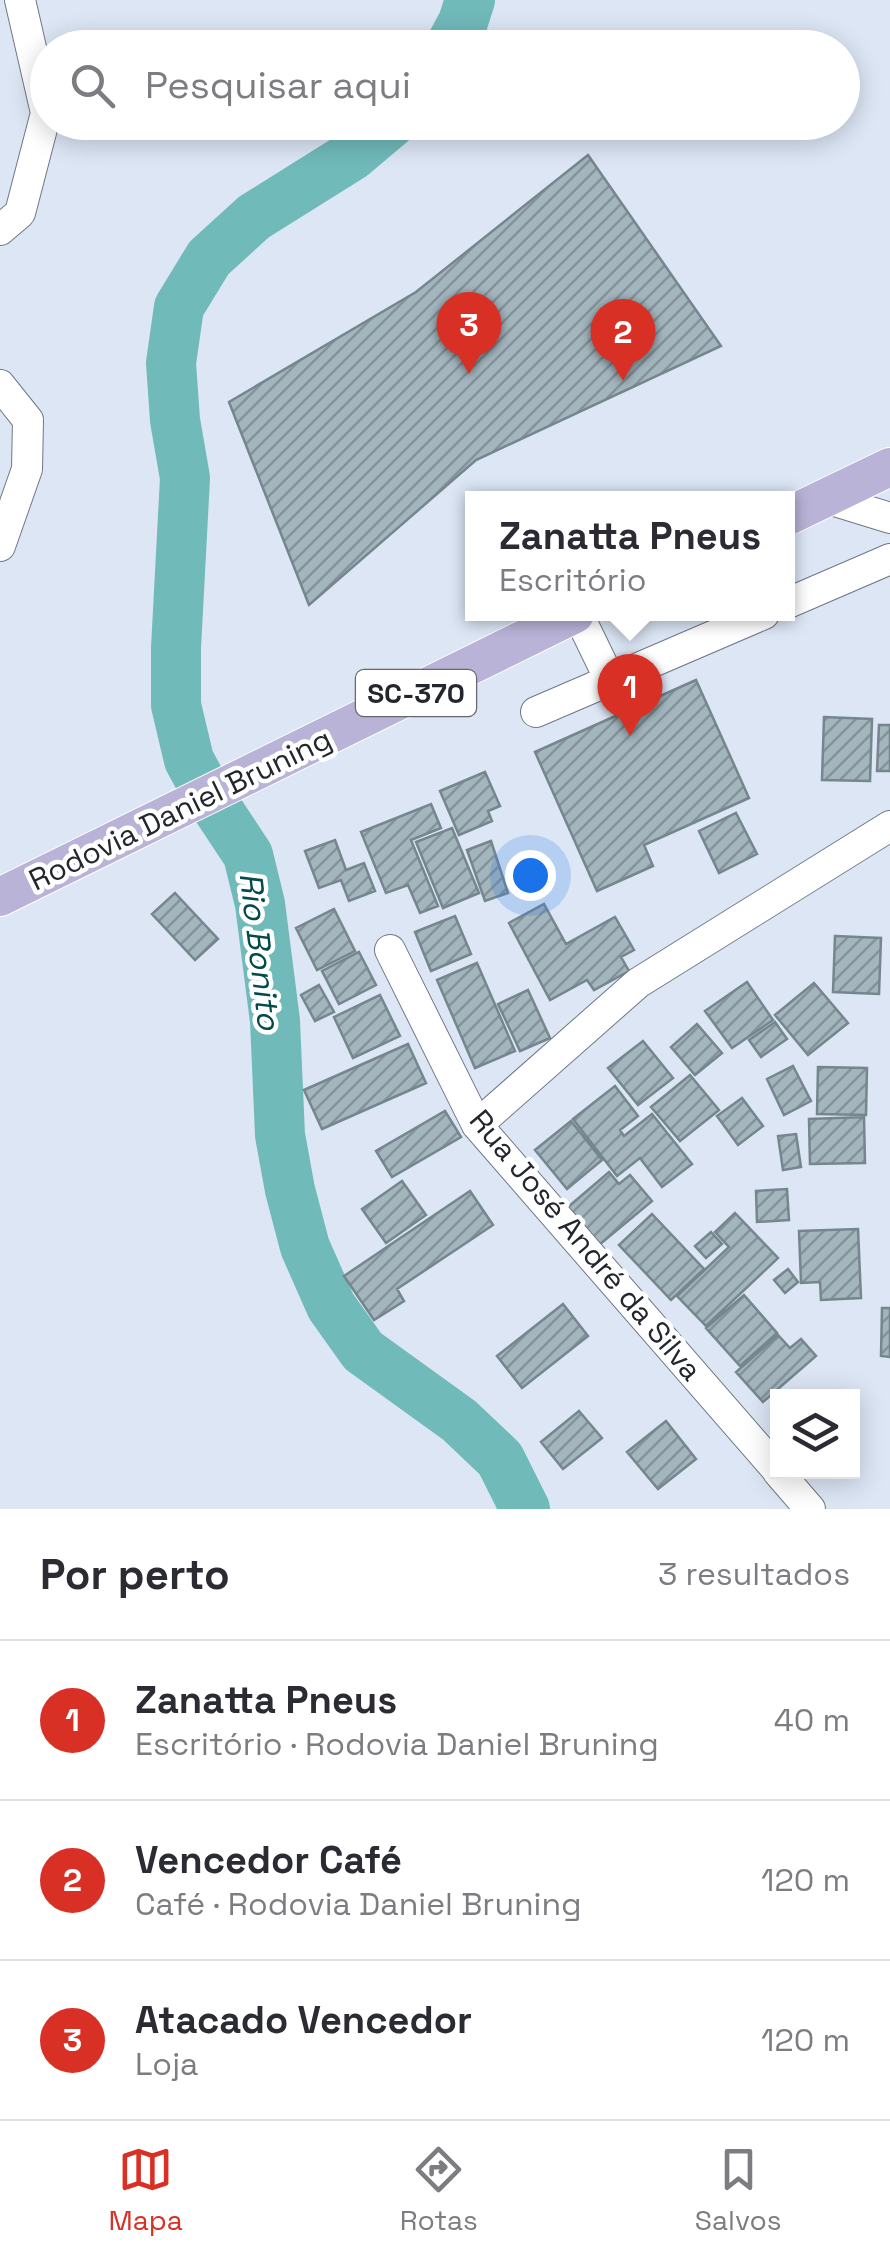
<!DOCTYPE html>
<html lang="pt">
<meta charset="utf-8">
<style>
body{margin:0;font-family:"Space Grotesk",sans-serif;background:#f2f2f3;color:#2b2b33}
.controls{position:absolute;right:30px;bottom:30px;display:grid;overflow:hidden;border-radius:0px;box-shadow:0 5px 25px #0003}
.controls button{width:90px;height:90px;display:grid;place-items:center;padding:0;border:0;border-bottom:2px solid #e1e1e2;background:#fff;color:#2b2b33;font:50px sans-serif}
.you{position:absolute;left:530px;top:875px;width:35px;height:35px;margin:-25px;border:8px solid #fff;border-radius:50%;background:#1a73e8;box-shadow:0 0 0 15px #1a73e833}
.badge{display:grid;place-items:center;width:65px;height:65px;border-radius:50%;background:#d93025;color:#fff;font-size:32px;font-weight:700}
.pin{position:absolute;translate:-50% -82px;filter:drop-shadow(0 2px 5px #0008)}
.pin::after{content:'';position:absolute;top:52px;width:35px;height:30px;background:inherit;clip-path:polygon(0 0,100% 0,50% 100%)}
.popup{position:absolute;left:465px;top:491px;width:330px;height:130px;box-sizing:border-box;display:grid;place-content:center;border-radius:0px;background:#fff;filter:drop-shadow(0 2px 8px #0005);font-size:32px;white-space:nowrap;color:#7c7c81}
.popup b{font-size:38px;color:#2b2b33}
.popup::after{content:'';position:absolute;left:50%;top:100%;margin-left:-20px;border:20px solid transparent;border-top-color:#fff}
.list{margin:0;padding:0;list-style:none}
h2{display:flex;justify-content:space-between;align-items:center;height:130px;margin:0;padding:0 40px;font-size:42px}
h2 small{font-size:32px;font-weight:400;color:#7c7c81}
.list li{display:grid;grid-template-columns:65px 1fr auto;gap:30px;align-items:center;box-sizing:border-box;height:160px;padding:0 40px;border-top:2px solid #e1e1e2}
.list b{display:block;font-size:38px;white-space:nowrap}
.list p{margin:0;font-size:32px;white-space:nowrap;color:#7c7c81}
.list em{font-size:32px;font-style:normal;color:#7c7c81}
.icon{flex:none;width:55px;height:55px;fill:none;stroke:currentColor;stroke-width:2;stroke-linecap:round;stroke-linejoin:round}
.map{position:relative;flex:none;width:890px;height:1509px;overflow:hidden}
.search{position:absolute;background:#fff;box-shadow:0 5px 25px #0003;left:30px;right:30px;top:30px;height:110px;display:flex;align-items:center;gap:25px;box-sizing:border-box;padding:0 35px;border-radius:55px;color:#7c7c81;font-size:38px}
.sheet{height:610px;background:#fff}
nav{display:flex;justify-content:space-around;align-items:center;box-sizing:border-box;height:140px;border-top:2px solid #e1e1e2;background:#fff;font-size:28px;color:#7c7c81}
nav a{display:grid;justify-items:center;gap:5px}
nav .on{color:#d93025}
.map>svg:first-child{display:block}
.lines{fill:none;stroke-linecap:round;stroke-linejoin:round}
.river{stroke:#71baba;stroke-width:50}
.building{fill:url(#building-hatch);stroke:#75868e;stroke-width:2.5}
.minor-casing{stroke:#707886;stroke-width:32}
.major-casing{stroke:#fff;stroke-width:40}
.minor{stroke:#fff;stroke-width:30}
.major{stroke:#b9b3d7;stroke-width:38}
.labels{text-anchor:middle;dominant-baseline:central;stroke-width:9;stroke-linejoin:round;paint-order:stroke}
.shield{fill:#fff;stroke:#65686c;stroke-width:2.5}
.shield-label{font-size:28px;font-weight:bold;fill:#23272d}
.street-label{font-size:30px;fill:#23272d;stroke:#fff}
.water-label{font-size:32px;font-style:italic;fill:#044a4b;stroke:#fff}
</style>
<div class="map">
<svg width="890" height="1509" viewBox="0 0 890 1509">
<defs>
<pattern id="building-hatch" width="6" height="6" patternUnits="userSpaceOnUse" patternTransform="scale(2.5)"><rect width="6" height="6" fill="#a3b5bd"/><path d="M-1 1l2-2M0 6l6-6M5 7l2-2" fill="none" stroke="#84939a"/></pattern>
</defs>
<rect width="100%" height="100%" fill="#dce6f5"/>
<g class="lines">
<path class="river" d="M449,48L463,22L470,0
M392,122L353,155L254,217L209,258L179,307L171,363L175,420L185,478L176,648V705L189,760L207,793L248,855L260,904L275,1021L280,1135L290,1190L305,1247L331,1306L363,1351L460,1421L500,1459L525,1509"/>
</g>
<path class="building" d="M588,155L721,346L476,460L309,605L229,402L416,292Z
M696,680L749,798L644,845L653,866L597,891L535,752Z
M824,717L872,719L870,781L822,780Z
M879,725H890V771H877Z
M485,772L500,806L488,811L492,821L459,835L440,791Z
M431,804L441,828L411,840L438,906L420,913L408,885L386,893L361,832Z
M736,813L757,854L719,873L699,831Z
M452,828L479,893L443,908L416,842Z
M335,840L346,870L364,863L375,891L349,901L341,880L319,888L305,851Z
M491,841L508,893L485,901L467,850Z
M175,893L218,939L195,960L152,914Z
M544,904L566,944L615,917L634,950L621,957L629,971L594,990L587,980L550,1000L509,923Z
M334,909L355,951L317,970L296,928Z
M455,916L471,954L431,971L415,932Z
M835,936L881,938L879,994L833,992Z
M359,952L376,985L339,1004L322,971Z
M477,963L515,1051L475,1068L437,980Z
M747,982L773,1020L732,1048L705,1011Z
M814,983L848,1023L808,1055L775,1015Z
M319,985L334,1012L315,1021L301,995Z
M528,990L550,1038L520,1051L498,1004Z
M380,995L400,1036L353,1058L334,1017Z
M775,1022L787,1039L761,1057L749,1040Z
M697,1024L722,1053L695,1075L671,1047Z
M643,1041L673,1078L638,1105L608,1068Z
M408,1044L426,1083L322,1129L304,1090Z
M793,1066L811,1101L784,1115L767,1079Z
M818,1067L867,1068L866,1115L817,1114Z
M690,1075L719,1110L680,1141L651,1107Z
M615,1086L638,1116L620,1130L624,1136L652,1114L692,1164L662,1187L640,1158L617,1176L573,1119Z
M742,1098L763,1126L738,1145L717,1116Z
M445,1111L461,1137L392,1177L376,1151Z
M864,1117L865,1163L810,1164L809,1119Z
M571,1121L602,1160L567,1189L535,1150Z
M796,1134L801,1167L783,1170L778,1136Z
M609,1172L619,1184L630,1175L652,1201L599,1245L567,1208Z
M402,1181L426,1215L386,1243L362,1209Z
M787,1189L789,1220L757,1222L756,1191Z
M470,1191L493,1225L397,1289L404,1301L374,1320L344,1276Z
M735,1213L778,1258L706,1326L677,1296L729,1247L715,1232Z
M652,1214L704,1269L671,1300L619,1245Z
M858,1229L861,1298L821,1300L820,1282L801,1283L799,1231Z
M711,1232L722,1244L706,1258L695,1246Z
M788,1269L798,1282L785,1293L774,1280Z
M744,1295L777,1333L740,1366L706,1328Z
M563,1304L588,1336L522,1388L497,1356Z
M882,1308H890V1357L881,1356Z
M778,1335L790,1348L801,1339L816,1356L763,1402L736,1372Z
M579,1411L602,1438L563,1469L541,1442Z
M666,1421L696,1459L658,1489L627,1452Z"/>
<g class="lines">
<g class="minor-casing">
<path id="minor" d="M0,230L20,213L46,113L20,0
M0,385L28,420L27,469L0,546
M825,498L890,518
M788,603L890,559
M578,614L610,680
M536,712L764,614
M390,950L477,1125L778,1471
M477,1125L638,983L890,826
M778,1472L810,1509"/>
</g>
<g class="major-casing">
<path id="major" d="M788,516L890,467
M0,897L575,614"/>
</g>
<use href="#minor" class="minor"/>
<use href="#major" class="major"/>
</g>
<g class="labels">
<rect class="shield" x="356" y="670" width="120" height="46" rx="8"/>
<g class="shield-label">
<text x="416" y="693">SC-370</text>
</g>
<g class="street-label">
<text transform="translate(180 809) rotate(-26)">Rodovia Daniel Bruning</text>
<text transform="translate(586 1245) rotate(50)">Rua José André da Silva</text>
</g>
<g class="water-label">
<text transform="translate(260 951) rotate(83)">Rio Bonito</text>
</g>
</g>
</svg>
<div class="controls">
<button><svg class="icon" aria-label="layers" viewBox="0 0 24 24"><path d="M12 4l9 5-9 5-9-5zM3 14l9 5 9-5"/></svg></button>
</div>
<div class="you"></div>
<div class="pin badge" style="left:630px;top:736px">1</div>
<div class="popup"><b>Zanatta Pneus</b>Escritório</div>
<div class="pin badge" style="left:623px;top:381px">2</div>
<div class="pin badge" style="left:469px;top:374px">3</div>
<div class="search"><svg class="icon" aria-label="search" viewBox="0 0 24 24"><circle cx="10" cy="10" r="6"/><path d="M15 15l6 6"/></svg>Pesquisar aqui</div>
</div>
<section class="sheet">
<h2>Por perto<small>3 resultados</small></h2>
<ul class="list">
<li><span class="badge">1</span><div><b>Zanatta Pneus</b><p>Escritório · Rodovia Daniel Bruning</p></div><em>40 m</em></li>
<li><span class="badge">2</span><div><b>Vencedor Café</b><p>Café · Rodovia Daniel Bruning</p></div><em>120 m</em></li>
<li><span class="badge">3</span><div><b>Atacado Vencedor</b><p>Loja</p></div><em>120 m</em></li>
</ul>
</section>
<nav>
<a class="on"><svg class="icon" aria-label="map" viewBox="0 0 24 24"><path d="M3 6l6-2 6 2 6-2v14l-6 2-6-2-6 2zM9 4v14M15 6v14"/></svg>Mapa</a>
<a><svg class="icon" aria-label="directions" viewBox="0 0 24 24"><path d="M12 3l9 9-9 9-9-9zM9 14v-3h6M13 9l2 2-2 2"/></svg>Rotas</a>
<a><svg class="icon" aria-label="saved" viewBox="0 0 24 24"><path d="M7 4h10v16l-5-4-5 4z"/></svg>Salvos</a>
</nav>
